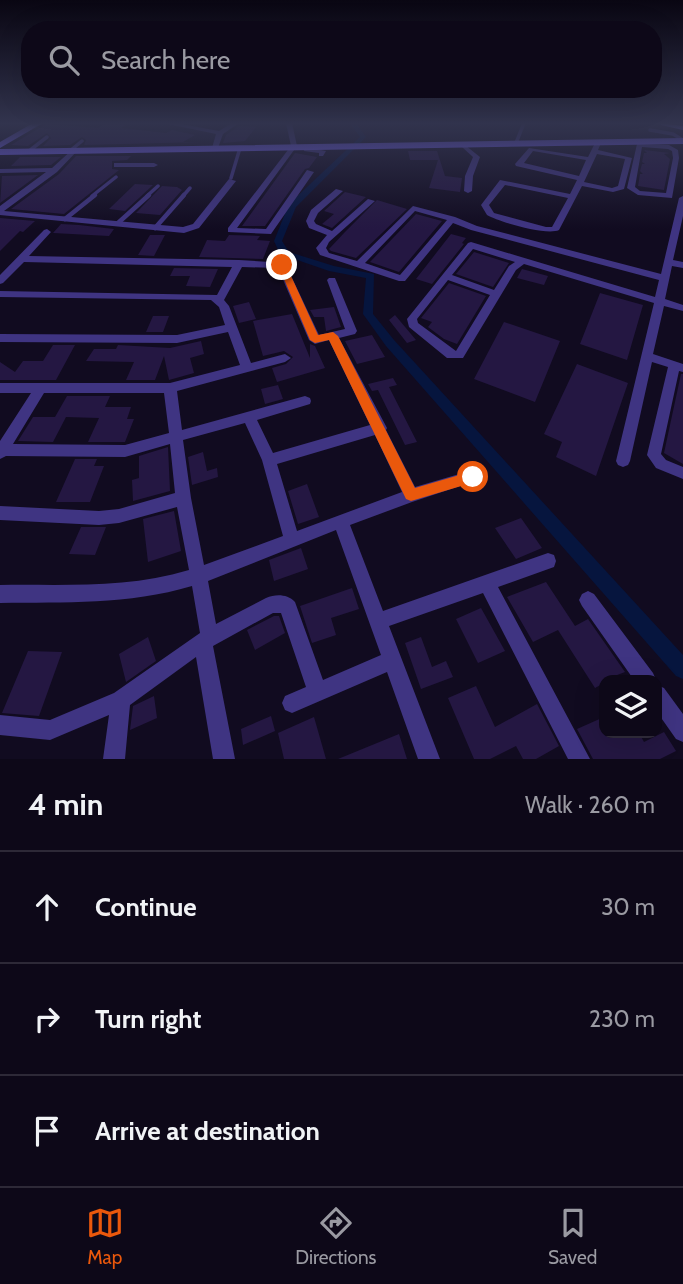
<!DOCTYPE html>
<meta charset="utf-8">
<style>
body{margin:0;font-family:Cabin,sans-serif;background:#1b1625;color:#f1f3f6}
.controls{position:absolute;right:21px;bottom:21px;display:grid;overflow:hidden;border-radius:14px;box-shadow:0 7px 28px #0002}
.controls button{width:63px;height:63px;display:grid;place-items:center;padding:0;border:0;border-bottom:2px solid #2d2937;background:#0d0818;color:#f1f3f6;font:35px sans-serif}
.stop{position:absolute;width:21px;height:21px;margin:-16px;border:5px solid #ea580c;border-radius:50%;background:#fff}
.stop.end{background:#ea580c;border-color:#fff;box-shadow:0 2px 7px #0008}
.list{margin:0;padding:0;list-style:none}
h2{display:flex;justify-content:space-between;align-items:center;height:91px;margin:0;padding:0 28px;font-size:30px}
h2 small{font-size:23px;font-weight:400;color:#9a9aa2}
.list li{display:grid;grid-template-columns:46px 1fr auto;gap:21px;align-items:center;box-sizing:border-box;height:112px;padding:0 28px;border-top:2px solid #2d2937}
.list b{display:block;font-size:26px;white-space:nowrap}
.list em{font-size:23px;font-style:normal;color:#9a9aa2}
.icon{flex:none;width:38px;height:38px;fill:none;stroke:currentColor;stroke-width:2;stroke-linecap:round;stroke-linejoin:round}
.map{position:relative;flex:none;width:683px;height:759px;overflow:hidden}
.search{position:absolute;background:#0d0818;box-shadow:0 7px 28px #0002;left:21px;right:21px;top:21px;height:77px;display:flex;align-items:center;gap:18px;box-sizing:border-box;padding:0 24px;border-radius:28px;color:#9a9aa2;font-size:26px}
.sheet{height:427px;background:#0d0818}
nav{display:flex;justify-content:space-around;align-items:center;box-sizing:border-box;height:98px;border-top:2px solid #2d2937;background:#0d0818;font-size:19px;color:#9a9aa2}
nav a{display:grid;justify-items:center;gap:4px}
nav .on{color:#ea580c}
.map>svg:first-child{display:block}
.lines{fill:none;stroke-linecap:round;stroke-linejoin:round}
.canal{fill:#06153e;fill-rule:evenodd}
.building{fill:#241742}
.lane-far1{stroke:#3f3482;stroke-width:3.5}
.lane{stroke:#3f3482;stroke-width:4.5}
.street{fill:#3f3482;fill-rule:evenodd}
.secondary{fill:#7661ff;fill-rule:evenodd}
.route{fill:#ea580c}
</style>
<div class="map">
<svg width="683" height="759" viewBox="0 0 683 759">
<rect width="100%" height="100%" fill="#110b20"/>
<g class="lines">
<path class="canal" d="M350,123H356L366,137L296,207L282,241L289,252L334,266L374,274L373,314L394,340L683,655V679L676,676L386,346L363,314L366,278L329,271L280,254L274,241L289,204L360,137Z"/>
</g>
<path class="building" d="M105,123H128L121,128L166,133L172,130L195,135L183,142H201L84,145L86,140L82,137L70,145L43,146L51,138L47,133L28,146L11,145L46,124L98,128Z
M239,126L256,127L245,141L223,143L226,135Z
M644,150L670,153L664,154L670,159L664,190L638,186L640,174H643L640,171L642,164H645L642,162L644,153H647Z
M408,151H437L445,176L462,178L460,192L429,188L438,160H410Z
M295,153L317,157L309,168L305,169L265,226H242Z
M76,156H131L127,160L112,161V169L119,170L64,214L11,209L59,174Z
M20,157H61L51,165L11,166Z
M38,175L0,203L2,176Z
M135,184L153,185L125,211L109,209Z
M162,186L177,187L182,190L160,215L136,213Z
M345,192L366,197L332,228L322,224L334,214L324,211Z
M377,200L407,209L356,258L331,251L329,249L345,232Z
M416,214L442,221L399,272L370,262Z
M0,218L35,221L23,232L20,231L0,251Z
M61,224L79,225L114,229L109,236L53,233Z
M451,234L466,238L462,243L464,244L432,284L416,279Z
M150,235H165L154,256L138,255Z
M229,235L260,236L257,240L270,241L263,259L199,257L207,240L225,241Z
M474,252L509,263L493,287L456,274Z
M174,268L218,269L210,287L186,286L190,276H170Z
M522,269L548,276L544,285L517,278Z
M449,283L486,296L457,344L444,339L428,327L432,322L421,318Z
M600,293L643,305L627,360L580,344Z
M249,302L256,319L239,323L233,306Z
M334,307L341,327L326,331L324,317H314L310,310Z
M292,314L310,358V344L315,346L325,368L277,382L272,368L286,364L293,357L284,351L263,356L253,321Z
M395,315L416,340L407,343L389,320Z
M153,316H169L163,332H146Z
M504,322L560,341L535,402L474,379Z
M372,335L385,357L357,364L345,341Z
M201,341L204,354L190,358L194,373L169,380L164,356L155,380H126L134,362L86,361L94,349H116L118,345L170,348Z
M53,345H75L56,380H0V362L15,372L23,361H43Z
M577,364L628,383L596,476L556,457L562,442L544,434Z
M681,374H683V464L664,453Z
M393,378L397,385L389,387L417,442L405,445L378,390L372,391L368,384Z
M278,385L283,399L265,404L261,389Z
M67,396H110L105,407H131L127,419H134L125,442H88L99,418L66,417L53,442L18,441L33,417H55Z
M168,447L170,491L133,501L132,480L139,478V456Z
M203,452L207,471L217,468L218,477L192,485L188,457Z
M75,459H97L94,466H104L90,502H56Z
M307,484L319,517L298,524L288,491Z
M174,511L181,551L148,562L143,519Z
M521,518L542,548L516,559L495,528Z
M81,527H106L95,555L69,554Z
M301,548L308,569L274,581L269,560Z
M546,582L575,626L588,619L625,672L604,680V683L595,688L558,630L533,642L507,597Z
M352,588L359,609L331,618L336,635L312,643L300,606Z
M481,608L505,651L478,663L456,619Z
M274,616H279L285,633L255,650L247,630Z
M148,637L156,661L126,682L119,654Z
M421,637L432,667L446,661L453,677L421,689L405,643Z
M28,651L62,652L39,716L2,713Z
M476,686L495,727L537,704L559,746L536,759H523L516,746L490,759H474L448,698Z
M154,696L157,718L130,730L133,706Z
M271,716L275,731L243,745L241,729Z
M314,717L326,759H284L278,733Z
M604,717V733H639L644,742L664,732L676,751L660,759H593L577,729Z
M399,734L407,759H338Z"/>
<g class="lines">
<path class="lane-far1" d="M650,130L673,134L683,140
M516,143L524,123
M71,150L82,141
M29,151L47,137
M231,178L240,148
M92,196L116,177
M147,196L158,186
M183,196L190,188"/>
<path class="lane" d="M65,219L95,195
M118,223L149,195
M155,228L184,195"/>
<path class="street" d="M163,123H176L219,131L232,123H239L223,134L218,148L215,150L212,148L216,134Z
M286,123H292L297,146L237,228L266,229L307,170L314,172L271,234L228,232V228L291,146Z
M598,141L601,143L598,150L632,158L624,189L613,192L582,186L559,230C547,236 499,222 487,215L481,205L500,180L570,194L577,180L516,166L515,164L529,148L588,157L595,143ZM533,151L586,160L579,176L524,163ZM597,154L625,159L618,186L612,188L584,182ZM505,185L568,198L552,227H546L494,213L489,205Z
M637,144L669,145L678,150L679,158L672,198L638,195L627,188ZM642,147L668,149L672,151L673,158L666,193L640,191L635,187Z
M305,145H309L310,148L326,151L323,156H319V153L304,151Z
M465,145L480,157L473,176L472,191L468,193L464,191L465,176L473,157L462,147Z
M73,149L78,150L57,172L4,211L183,227L193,224L229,179L236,181L199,228L184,233L0,215V206L46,172L0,173V169L52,168Z
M117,163H154L158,165L154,167H114V163Z
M336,189L343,191L318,213L314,221L316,224L332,231L368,199L375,201L329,242L326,248L329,253L357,261L413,206L455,217L477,226L661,274L679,198L683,196V216L673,260L683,262V268L672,266L665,299L683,305V311L664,306L653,354L683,364V372L679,371L661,454L666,460L683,467V479L656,468L647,455L668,367L652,362L630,461L628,465L623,467L618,465L616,461L654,303L524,264L516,270L463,358H447L409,327L407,319L468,243L471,242L655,297L659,280L471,230L453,223L405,281H399L320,255L316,248L327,235L309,228L306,221L311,210ZM415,211L447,220L400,275L365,263ZM473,249L515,262L509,266L494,290L452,275ZM448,280L490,295L456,351L418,323L417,319Z
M47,229L51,232L29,256L239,260L285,263L319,335L345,329L327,280L329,278H335L357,331L355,334L339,338L387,428L386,430L415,487L473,470L478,472L480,476L478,480L412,502L350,525L383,611L548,553L554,555L556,561L554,567L498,587L590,759H568L483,593L389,626L440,759H418L387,672L292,713L285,710L282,703L285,696L306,687L281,613H273L213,646L235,759H213L196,657L130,705L125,759H103L109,715L50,740L0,735V715L50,720L114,693L200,633L192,586C128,605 65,602 0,603V585C64,584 127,589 189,570L177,507L119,523L99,525L0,520V506L99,511L119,509L175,493L170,444L125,457L6,456L0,459V441L31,393H0V383H170L240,365L228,332L177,343L0,342V334L177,335L225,325L219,307L211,300L0,297V291L217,295L232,267L24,262L3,283L0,284V275L44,230ZM242,267L278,268L309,340L315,344L329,340L370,425L273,453L257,420L310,404L311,401L310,398L305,396L182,430L177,391L285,362L291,358L285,354L251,363L229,306L224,300ZM44,393H164L169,433L125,445L13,444ZM245,423L262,460L283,536L204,565L191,498L183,440ZM375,435L402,492L297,531L277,464ZM336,530L381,655L323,680L295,602C287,594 276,594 266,598L216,624L208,581Z
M588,591L594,594L653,673L656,680H634L582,606L579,600L582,594Z
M657,685L664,688L683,714V742L676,739L657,712Z"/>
<path class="secondary" d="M33,123H43L0,148V142Z
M660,123L683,126V130L661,125Z
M683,138V144L0,155V149Z"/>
</g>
<linearGradient id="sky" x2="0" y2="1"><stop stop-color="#090612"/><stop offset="0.54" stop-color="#32344e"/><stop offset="1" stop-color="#32344e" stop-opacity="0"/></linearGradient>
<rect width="683" height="229" fill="url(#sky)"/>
<path class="route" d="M282,262L286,265L318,335L333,332L338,336L415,488L473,471L480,477L478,481L411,501L406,499L329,340L315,343L310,340L278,265Z"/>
</svg>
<div class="controls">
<button><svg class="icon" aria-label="layers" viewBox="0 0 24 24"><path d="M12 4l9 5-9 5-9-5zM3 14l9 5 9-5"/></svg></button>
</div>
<div class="stop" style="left:473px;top:477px"></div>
<div class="stop end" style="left:282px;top:265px"></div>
<div class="search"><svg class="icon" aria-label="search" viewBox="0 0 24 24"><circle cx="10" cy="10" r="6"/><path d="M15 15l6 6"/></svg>Search here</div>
</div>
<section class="sheet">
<h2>4 min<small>Walk · 260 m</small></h2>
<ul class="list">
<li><svg class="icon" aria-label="ahead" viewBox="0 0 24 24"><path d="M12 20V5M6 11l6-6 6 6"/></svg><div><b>Continue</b></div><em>30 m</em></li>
<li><svg class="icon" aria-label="right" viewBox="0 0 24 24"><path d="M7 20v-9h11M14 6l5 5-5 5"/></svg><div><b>Turn right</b></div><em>230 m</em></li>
<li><svg class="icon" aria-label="arrive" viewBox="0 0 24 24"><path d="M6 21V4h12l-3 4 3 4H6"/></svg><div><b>Arrive at destination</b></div></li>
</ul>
</section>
<nav>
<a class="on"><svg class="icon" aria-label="map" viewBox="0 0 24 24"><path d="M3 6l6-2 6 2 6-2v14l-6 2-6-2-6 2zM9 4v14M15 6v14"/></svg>Map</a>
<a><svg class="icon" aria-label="directions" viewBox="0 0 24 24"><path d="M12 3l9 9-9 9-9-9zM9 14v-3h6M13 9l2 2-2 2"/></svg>Directions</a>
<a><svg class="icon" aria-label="saved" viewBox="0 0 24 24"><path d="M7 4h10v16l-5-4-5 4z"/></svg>Saved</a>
</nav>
